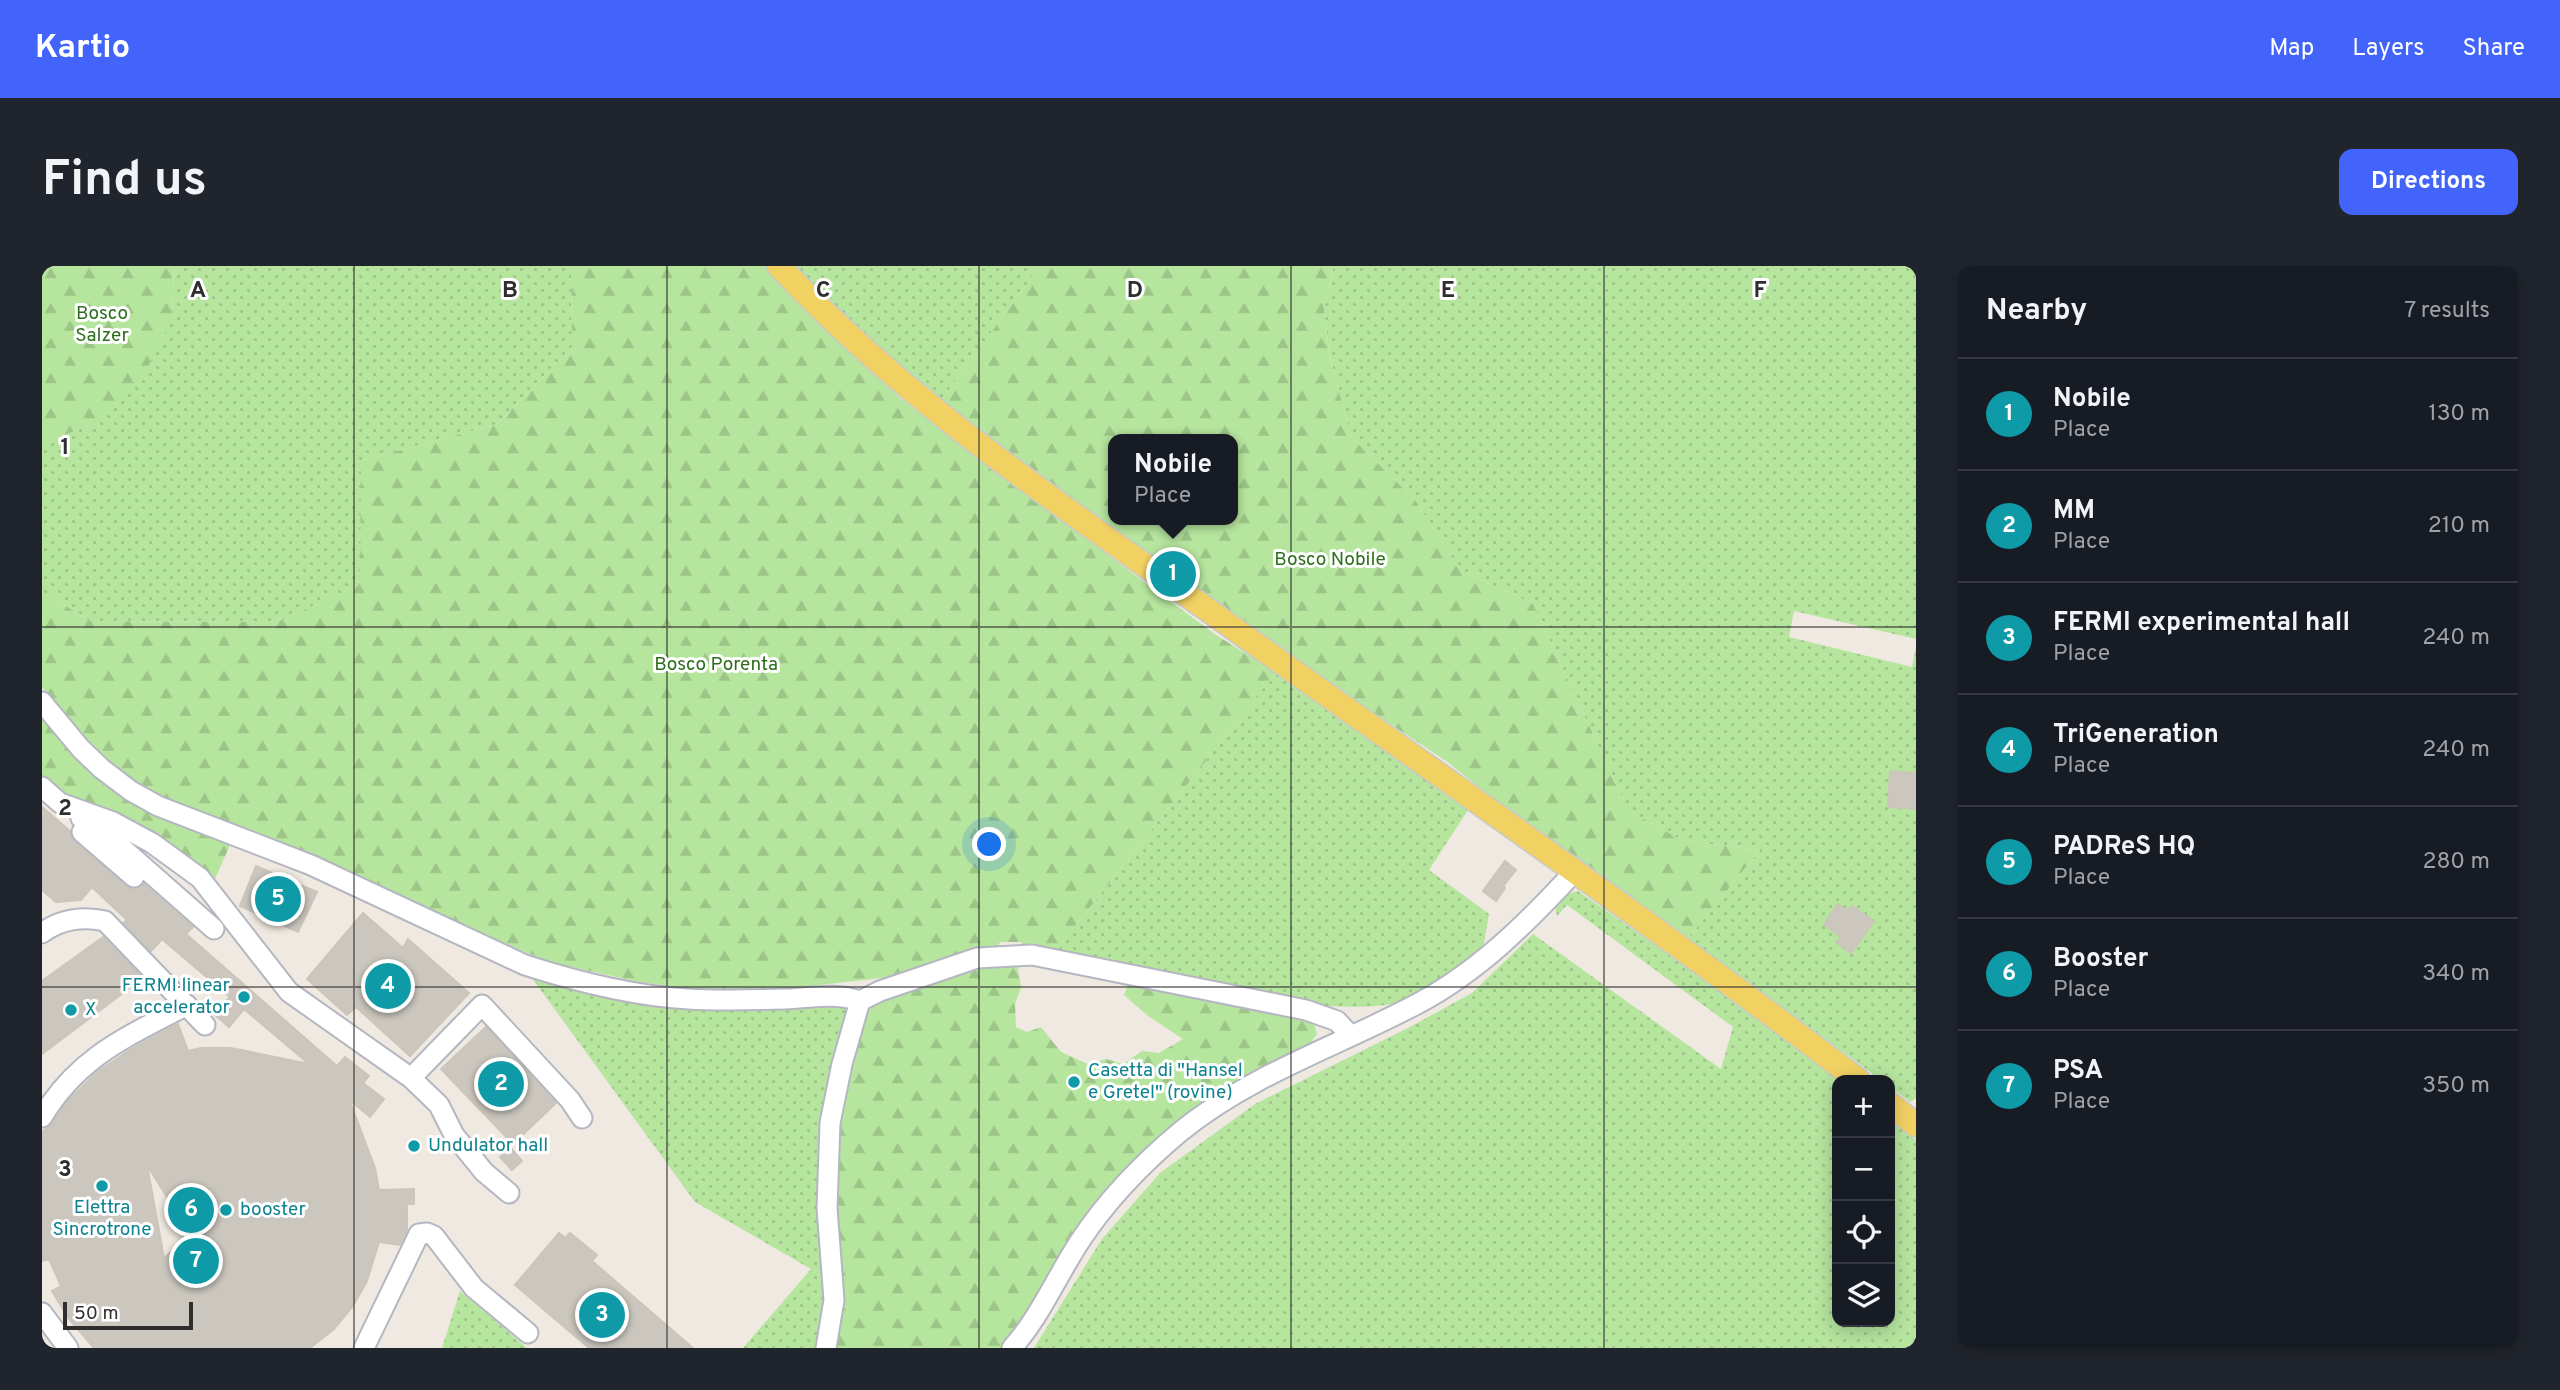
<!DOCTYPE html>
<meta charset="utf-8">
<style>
body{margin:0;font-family:Overpass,sans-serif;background:#20242c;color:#f1f3f6}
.controls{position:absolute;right:21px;bottom:21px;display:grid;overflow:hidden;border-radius:14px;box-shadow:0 4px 18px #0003}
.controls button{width:63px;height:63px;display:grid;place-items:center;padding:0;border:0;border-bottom:2px solid #363941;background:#171b24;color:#f1f3f6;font:35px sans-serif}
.scale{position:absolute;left:21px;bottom:18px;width:130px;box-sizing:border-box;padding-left:7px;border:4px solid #2e2e2e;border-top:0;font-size:19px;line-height:24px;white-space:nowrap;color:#2e2e2e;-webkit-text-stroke:5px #fff;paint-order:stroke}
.you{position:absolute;left:948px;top:579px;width:24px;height:24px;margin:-18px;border:5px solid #fff;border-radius:50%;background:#1a73e8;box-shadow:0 0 0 10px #1a73e833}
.badge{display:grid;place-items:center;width:46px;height:46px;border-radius:50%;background:#4264fb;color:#fff;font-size:23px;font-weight:700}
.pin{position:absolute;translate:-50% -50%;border:4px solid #fff;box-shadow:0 2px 7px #0006}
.popup{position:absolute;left:1066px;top:168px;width:130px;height:91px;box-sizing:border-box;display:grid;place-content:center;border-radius:14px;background:#171b24;filter:drop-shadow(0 2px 5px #0005);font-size:23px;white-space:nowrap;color:#9ea1a6}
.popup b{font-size:26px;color:#f1f3f6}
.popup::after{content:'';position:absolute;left:50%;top:100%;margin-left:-14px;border:14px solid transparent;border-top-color:#171b24}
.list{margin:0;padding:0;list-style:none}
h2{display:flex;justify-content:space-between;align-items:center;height:91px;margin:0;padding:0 28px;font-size:30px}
h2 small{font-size:23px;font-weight:400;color:#9ea1a6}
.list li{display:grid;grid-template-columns:46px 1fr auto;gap:21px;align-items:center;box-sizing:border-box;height:112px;padding:0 28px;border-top:2px solid #363941}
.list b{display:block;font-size:26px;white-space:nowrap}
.list p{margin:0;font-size:23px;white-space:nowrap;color:#9ea1a6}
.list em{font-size:23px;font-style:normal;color:#9ea1a6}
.icon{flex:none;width:38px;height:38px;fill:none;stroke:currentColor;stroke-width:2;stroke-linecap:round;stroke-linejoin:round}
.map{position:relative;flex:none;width:1874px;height:1082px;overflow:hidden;border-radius:14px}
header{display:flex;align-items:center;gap:42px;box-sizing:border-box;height:98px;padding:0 35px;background:#4264fb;color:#fff}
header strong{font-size:33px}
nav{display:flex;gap:38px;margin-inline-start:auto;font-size:24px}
.intro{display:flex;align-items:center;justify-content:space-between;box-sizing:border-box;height:168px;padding:0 42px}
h1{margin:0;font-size:49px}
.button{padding:18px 32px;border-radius:14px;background:#4264fb;color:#fff;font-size:24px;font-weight:700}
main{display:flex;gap:42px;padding:0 42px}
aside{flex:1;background:#171b24;border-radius:14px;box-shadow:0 4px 18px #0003}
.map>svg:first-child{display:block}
.grass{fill:url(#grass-dots)}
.forest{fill:url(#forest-firs);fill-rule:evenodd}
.building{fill:#cbc7bf;stroke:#cbc5ba;stroke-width:2;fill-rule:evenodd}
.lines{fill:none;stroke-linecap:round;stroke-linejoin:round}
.minor-casing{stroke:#b4b7c1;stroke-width:23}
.major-casing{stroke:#c9c9c9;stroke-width:26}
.minor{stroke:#fff;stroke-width:19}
.major{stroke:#f2d163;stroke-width:23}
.grid{fill:none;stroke:#2e2e2e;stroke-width:2;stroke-opacity:0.55}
.culture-dot{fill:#0f9aa8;stroke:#fff;stroke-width:2.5}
.labels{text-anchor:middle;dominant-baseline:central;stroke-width:6;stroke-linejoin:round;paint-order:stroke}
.park-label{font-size:19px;fill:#2c6e1b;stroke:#fff}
.culture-label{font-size:19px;fill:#0d838f;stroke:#fff;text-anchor:start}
.grid-label{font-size:23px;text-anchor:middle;font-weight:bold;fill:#2e2e2e;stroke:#fff;stroke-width:6;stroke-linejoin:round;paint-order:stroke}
</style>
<header>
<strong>Kartio</strong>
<nav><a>Map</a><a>Layers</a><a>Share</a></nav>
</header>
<div class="intro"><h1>Find us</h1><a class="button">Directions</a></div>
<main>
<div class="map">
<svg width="1874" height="1082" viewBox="0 0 1874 1082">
<defs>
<pattern id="grass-dots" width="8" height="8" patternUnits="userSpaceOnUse" patternTransform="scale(1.75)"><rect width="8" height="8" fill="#b6e59e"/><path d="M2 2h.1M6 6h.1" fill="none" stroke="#9dc588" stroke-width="1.8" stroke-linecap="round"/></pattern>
<pattern id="forest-firs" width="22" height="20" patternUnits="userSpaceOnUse" patternTransform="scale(1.75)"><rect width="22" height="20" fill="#b6e59e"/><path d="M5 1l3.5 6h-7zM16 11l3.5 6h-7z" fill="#9dc588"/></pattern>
</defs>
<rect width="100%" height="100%" fill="#efe9e1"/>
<path class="grass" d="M132,0H529L530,81L455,158L319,195V319L235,356L48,355L0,325V179L46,159L130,53Z
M751,0H998L898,136L829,76Z
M1292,0H1874V373L1752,345L1747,371L1870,401L1874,381V832L1868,836L1848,821V814H1839L1646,672L1718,584L1641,575L1586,544L1491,338L1418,304L1373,234L1309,171L1287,87L1282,42Z
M1234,406L1426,544L1387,604L1447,648L1441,683C1420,700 1397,720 1373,731C1344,744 1300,741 1269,739L1012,687Z
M1536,625L1707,745L1798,814H1795V1056H1848V852L1874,874V1082H992L1060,973L1118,907L1213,838L1366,762L1430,727L1491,668L1679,803L1691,761L1525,639L1515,650L1513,640L1522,629Z
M490,712L575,733L801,737L806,745L779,1082H701L769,1003L653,936Z
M418,1025L485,1082H400Z"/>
<path class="forest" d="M0,0H132L130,53L99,115L46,159L0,179Z
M529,0H724L798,77L858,132L919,180L1174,369L1234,406L1012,687L984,683L979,676H958L955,683L858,710L687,729L593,715L507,696L115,530L55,487L0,421V325L48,355L235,356L318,319L319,195L455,158L530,81Z
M998,0H1292L1282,42L1287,87L1309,171L1373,234L1418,304L1491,338L1586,544L1641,575L1718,584L1646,672L1482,557L1404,495L1273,408L991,208L898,136ZM1072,173H1190V254H1072Z
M0,452L63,520L139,560L188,579L172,615L102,561L69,545L20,530L0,513Z
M975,696L979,722L973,738L974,761L985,766L999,761L1019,786L1046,798L1064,793L1081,798L1100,785L1117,787L1141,773L1106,750L1082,729L1086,719L1111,721L1271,754L1275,768L1265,782L1124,868L959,1082H792V932L799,830L824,749L833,736L912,705Z"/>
<path class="building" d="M1848,505L1874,507V543L1846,541Z
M0,541L28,565L32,575L84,620L95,623L102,618L151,661L144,668L295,800L303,791L327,810L321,817L342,833L328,851L307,833L333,902L337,924L372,923V938H365V965L358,979L337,976L325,1015L311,1040L292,1063L268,1082H52L27,1053L10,1025L19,1020L7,993L0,995V866L10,858L24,837L54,807L89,783L136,758L146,785L159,782H189L267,798L202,743L187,761L172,748L188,731L120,673L109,685L81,657L85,654L50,621L39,634L14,636L0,624ZM105,899L148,968L122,992Z
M1463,595L1474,604L1461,620L1463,622L1454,635L1441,625Z
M214,600L275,626L256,666L198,640Z
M1796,638L1806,645L1810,640L1832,655L1809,687L1795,677L1799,671L1782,658Z
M321,647L361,682L366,673L427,727L368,790L314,741L305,749L265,713Z
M61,671L101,712L0,788V715Z
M444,761L514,837L471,878L399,803Z
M468,881L480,895L470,904L458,891Z
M517,967L523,972L528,967L555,989L550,995L651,1082H547L473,1019Z"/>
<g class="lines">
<g class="minor-casing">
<path id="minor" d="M0,436L39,483L60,503L89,525L116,540L269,599L483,699C536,716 591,730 646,733C679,735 711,734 743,733C769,732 793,726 818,735L838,725L935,692L990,689L1264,744L1295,755L1309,770
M0,521L18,537L71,556L110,577L158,612L247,726L369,812L440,739L528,834L540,852
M39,552L72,575L172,663
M40,566L92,611
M0,667C18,653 42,650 63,655L163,759
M369,812L397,839L412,869L442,906L467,927
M0,851C37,790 85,771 145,739
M0,1047L26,1082
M322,1082L377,968L385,967L392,970L432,1022L486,1067
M784,1082L792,1034L785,942L788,857L800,798L818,735
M970,1082C998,1051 1015,1010 1038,975C1065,934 1101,897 1138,866C1207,809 1296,780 1375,738C1436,706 1486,656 1532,606"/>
</g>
<g class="major-casing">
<path id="major" d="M737,0C863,135 1016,237 1166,344C1383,500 1604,652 1816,814
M1848,838L1874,859"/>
</g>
<use href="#minor" class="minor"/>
<use href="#major" class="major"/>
</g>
<path class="grid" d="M312,0V1082M625,0V1082M937,0V1082M1249,0V1082M1562,0V1082M0,361H1874M0,721H1874"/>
<g class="culture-dot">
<circle cx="202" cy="731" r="7"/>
<circle cx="29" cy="744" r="7"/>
<circle cx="1032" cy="816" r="7"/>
<circle cx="372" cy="880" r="7"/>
<circle cx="60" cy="920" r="7"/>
<circle cx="184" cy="944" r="7"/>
</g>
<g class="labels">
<g class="park-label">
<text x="60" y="48">Bosco<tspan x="60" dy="22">Salzer</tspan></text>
<text x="1288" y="294">Bosco Nobile</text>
<text x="674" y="399">Bosco Porenta</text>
</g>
<g class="culture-label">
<text x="188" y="720" text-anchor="end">FERMI linear<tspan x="188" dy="22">accelerator</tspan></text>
<text x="43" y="744">X</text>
<text x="1046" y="805">Casetta di "Hansel<tspan x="1046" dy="22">e Gretel" (rovine)</tspan></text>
<text x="386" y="880">Undulator hall</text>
<text x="60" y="942" text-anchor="middle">Elettra<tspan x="60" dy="22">Sincrotrone</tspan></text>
<text x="198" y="944">booster</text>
</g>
</g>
<g class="grid-label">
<text x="156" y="31">A</text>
<text x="468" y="31">B</text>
<text x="781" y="31">C</text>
<text x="1093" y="31">D</text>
<text x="1406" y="31">E</text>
<text x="1718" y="31">F</text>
<text x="23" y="188">1</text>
<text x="23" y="549">2</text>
<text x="23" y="910">3</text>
</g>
</svg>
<div class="controls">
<button>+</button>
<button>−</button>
<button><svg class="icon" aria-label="locate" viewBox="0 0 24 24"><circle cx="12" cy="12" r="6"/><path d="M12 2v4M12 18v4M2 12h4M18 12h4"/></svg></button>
<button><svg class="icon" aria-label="layers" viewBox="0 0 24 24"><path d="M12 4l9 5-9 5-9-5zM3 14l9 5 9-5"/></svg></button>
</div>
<div class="scale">50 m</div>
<div class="you"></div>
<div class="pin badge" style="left:1131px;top:308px;background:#0f9aa8">1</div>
<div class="popup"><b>Nobile</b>Place</div>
<div class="pin badge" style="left:459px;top:818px;background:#0f9aa8">2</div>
<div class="pin badge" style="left:560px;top:1049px;background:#0f9aa8">3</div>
<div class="pin badge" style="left:346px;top:720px;background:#0f9aa8">4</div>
<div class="pin badge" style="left:236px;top:633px;background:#0f9aa8">5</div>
<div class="pin badge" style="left:149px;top:944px;background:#0f9aa8">6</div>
<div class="pin badge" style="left:154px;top:995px;background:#0f9aa8">7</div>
</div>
<aside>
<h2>Nearby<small>7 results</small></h2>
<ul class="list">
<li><span class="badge" style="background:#0f9aa8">1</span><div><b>Nobile</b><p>Place</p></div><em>130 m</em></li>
<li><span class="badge" style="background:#0f9aa8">2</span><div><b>MM</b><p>Place</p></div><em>210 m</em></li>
<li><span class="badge" style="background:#0f9aa8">3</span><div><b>FERMI experimental hall</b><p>Place</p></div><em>240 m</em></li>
<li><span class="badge" style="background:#0f9aa8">4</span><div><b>TriGeneration</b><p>Place</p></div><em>240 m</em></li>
<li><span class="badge" style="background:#0f9aa8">5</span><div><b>PADReS HQ</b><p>Place</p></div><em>280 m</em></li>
<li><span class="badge" style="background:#0f9aa8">6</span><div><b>Booster</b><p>Place</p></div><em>340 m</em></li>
<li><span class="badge" style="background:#0f9aa8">7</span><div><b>PSA</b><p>Place</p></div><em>350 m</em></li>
</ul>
</aside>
</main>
